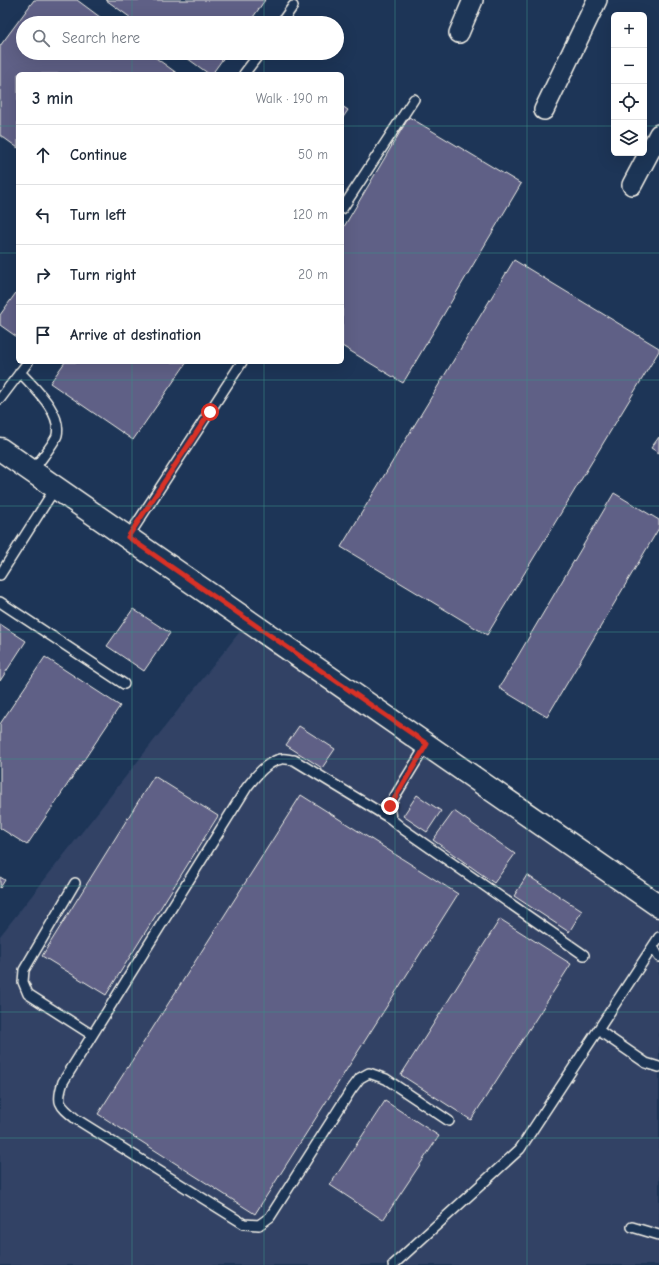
<!DOCTYPE html>
<meta charset="utf-8">
<style>
body{margin:0;font-family:"Comic Neue",sans-serif;background:#f6f6f7;color:#1f2937}
.controls{position:absolute;right:12px;top:12px;display:grid;overflow:hidden;border-radius:6px;box-shadow:0 4px 16px #0002}
.controls button{width:36px;height:36px;display:grid;place-items:center;padding:0;border:0;border-bottom:1px solid #e0e1e3;background:#fff;color:#1f2937;font:20px sans-serif}
.stop{position:absolute;width:12px;height:12px;margin:-9px;border:3px solid #d93025;border-radius:50%;background:#fff}
.stop.end{background:#d93025;border-color:#fff;box-shadow:0 1px 4px #0008}
.list{margin:0;padding:0;list-style:none}
h2{display:flex;justify-content:space-between;align-items:center;height:52px;margin:0;padding:0 16px;font-size:17px}
h2 small{font-size:13px;font-weight:400;color:#747a83}
.list li{display:grid;grid-template-columns:26px 1fr auto;gap:12px;align-items:center;box-sizing:border-box;height:60px;padding:0 16px;border-top:1px solid #e0e1e3}
.list b{display:block;font-size:15px;white-space:nowrap}
.list em{font-size:13px;font-style:normal;color:#747a83}
.icon{flex:none;width:22px;height:22px;fill:none;stroke:currentColor;stroke-width:2;stroke-linecap:round;stroke-linejoin:round}
.map{position:relative;flex:none;width:659px;height:1265px;overflow:hidden}
.search{position:absolute;background:#fff;box-shadow:0 4px 16px #0002;left:16px;top:16px;width:328px;height:44px;display:flex;align-items:center;gap:10px;box-sizing:border-box;padding:0 14px;border-radius:22px;color:#747a83;font-size:15px}
.panel{position:absolute;background:#fff;box-shadow:0 4px 16px #0002;left:16px;top:72px;width:328px;height:292px;border-radius:6px}
.map>svg:first-child{display:block}
.built{fill:#304265}
.building{fill:#5e6186;stroke:#f4f1e8}
.lines{fill:none;stroke-linecap:round;stroke-linejoin:round}
.service-casing{stroke:#f4f1e8;stroke-width:12}
.minor-casing{stroke:#f4f1e8;stroke-width:22}
.tertiary-casing{stroke:#f4f1e8;stroke-width:25}
.service{stroke:#1d3557;stroke-width:9}
.minor{stroke:#1d3557;stroke-width:19}
.tertiary{stroke:#1d3557;stroke-width:22}
.route{stroke:#d93025;stroke-width:5}
.grid{fill:none;stroke:#3d8f86;stroke-width:1;stroke-opacity:0.55}
</style>
<div class="map">
<svg width="659" height="1265" viewBox="0 0 659 1265">
<rect width="100%" height="100%" fill="#1d3557"/>
<filter id="ink" filterUnits="userSpaceOnUse"><feTurbulence type="fractalNoise" baseFrequency=".025" numOctaves="2"/><feDisplacementMap in="SourceGraphic" scale="8" xChannelSelector="R" yChannelSelector="G"/><feConvolveMatrix kernelMatrix="1 2 1 2 8 2 1 2 1" color-interpolation-filters="sRGB"/></filter>
<g filter="url(#ink)">
<path class="built" d="M249,620L659,904V1265H0V936Z"/>
<path class="building" d="M34,0H77L108,23H23V53H149L178,74H18V148L0,135V46Z
M106,0H265L249,23H138Z
M180,53H227L212,74H209Z
M342,106L348,110L342,119Z
M409,117L521,184L403,383L342,346V230Z
M514,260L659,348V351L487,635L341,547Z
M18,290V336L17,337L0,325V315Z
M65,362H187L133,440L50,383Z
M659,437V453L651,448Z
M614,493L659,520V528L547,717L499,688Z
M133,609L170,633L144,671L107,646Z
M0,624L26,641L0,681Z
M45,657L120,706L27,845L0,828V724Z
M299,726L335,749L322,768L286,745Z
M154,776L218,816L106,995L42,956Z
M301,795L458,894L255,1214L98,1114Z
M417,795L441,811L427,832L403,816Z
M454,811L515,854L494,883L433,840Z
M527,875L582,911L569,932L514,896Z
M0,877L5,880L0,888Z
M500,919L571,964L471,1120L401,1075Z
M385,1101L439,1136L383,1220L330,1185Z"/>
<g class="lines">
<g class="service-casing">
<path id="service" d="M281,23L293,6
M244,74L260,53
M342,209L414,99
M20,372C34,388 62,412 57,435C56,441 37,464 33,471
M0,399L28,362
M128,537L242,362
M0,575L56,487
M0,602L124,684
M427,744L389,806L391,819L403,829L584,955
M391,819L294,760C290,760 285,758 281,759C266,762 255,777 247,787L63,1082C56,1103 59,1105 76,1119L244,1224L259,1225L270,1217L351,1090L360,1078L369,1073L386,1079L449,1121
M75,883L24,970L23,982L28,994L92,1035
M653,947L659,957
M598,1030L646,1063L659,1067
M632,1227L659,1235
M393,1265L520,1149L659,937"/>
</g>
<g class="minor-casing">
<path id="minor" d="M459,33L473,0
M544,110L597,0
M632,185L659,134"/>
</g>
<g class="tertiary-casing">
<path id="tertiary" d="M0,449L659,906"/>
</g>
<use href="#service" class="service"/>
<use href="#minor" class="minor"/>
<use href="#tertiary" class="tertiary"/>
</g>
</g>
<g class="lines" filter="url(#ink)">
<path class="route" d="M210,412L128,537L427,744L390,806"/>
</g>
<path class="grid" d="M132,0V23M264,0V23M395,0V1265M527,0V1265M132,53V74M264,53V74M0,126H18M342,126H614M644,126H659M0,253H18M342,253H659M132,362V1265M264,362V1265M0,380H659M0,506H659M0,632H659M0,759H659M0,886H659M0,1012H659M0,1138H659"/>
</svg>
<div class="controls">
<button>+</button>
<button>−</button>
<button><svg class="icon" aria-label="locate" viewBox="0 0 24 24"><circle cx="12" cy="12" r="6"/><path d="M12 2v4M12 18v4M2 12h4M18 12h4"/></svg></button>
<button><svg class="icon" aria-label="layers" viewBox="0 0 24 24"><path d="M12 4l9 5-9 5-9-5zM3 14l9 5 9-5"/></svg></button>
</div>
<div class="stop" style="left:210px;top:412px"></div>
<div class="stop end" style="left:390px;top:806px"></div>
<div class="search"><svg class="icon" aria-label="search" viewBox="0 0 24 24"><circle cx="10" cy="10" r="6"/><path d="M15 15l6 6"/></svg>Search here</div>
<section class="panel">
<h2>3 min<small>Walk · 190 m</small></h2>
<ul class="list">
<li><svg class="icon" aria-label="ahead" viewBox="0 0 24 24"><path d="M12 20V5M6 11l6-6 6 6"/></svg><div><b>Continue</b></div><em>50 m</em></li>
<li><svg class="icon" aria-label="left" viewBox="0 0 24 24"><path d="M17 20v-9H6M10 6l-5 5 5 5"/></svg><div><b>Turn left</b></div><em>120 m</em></li>
<li><svg class="icon" aria-label="right" viewBox="0 0 24 24"><path d="M7 20v-9h11M14 6l5 5-5 5"/></svg><div><b>Turn right</b></div><em>20 m</em></li>
<li><svg class="icon" aria-label="arrive" viewBox="0 0 24 24"><path d="M6 21V4h12l-3 4 3 4H6"/></svg><div><b>Arrive at destination</b></div></li>
</ul>
</section>
</div>
